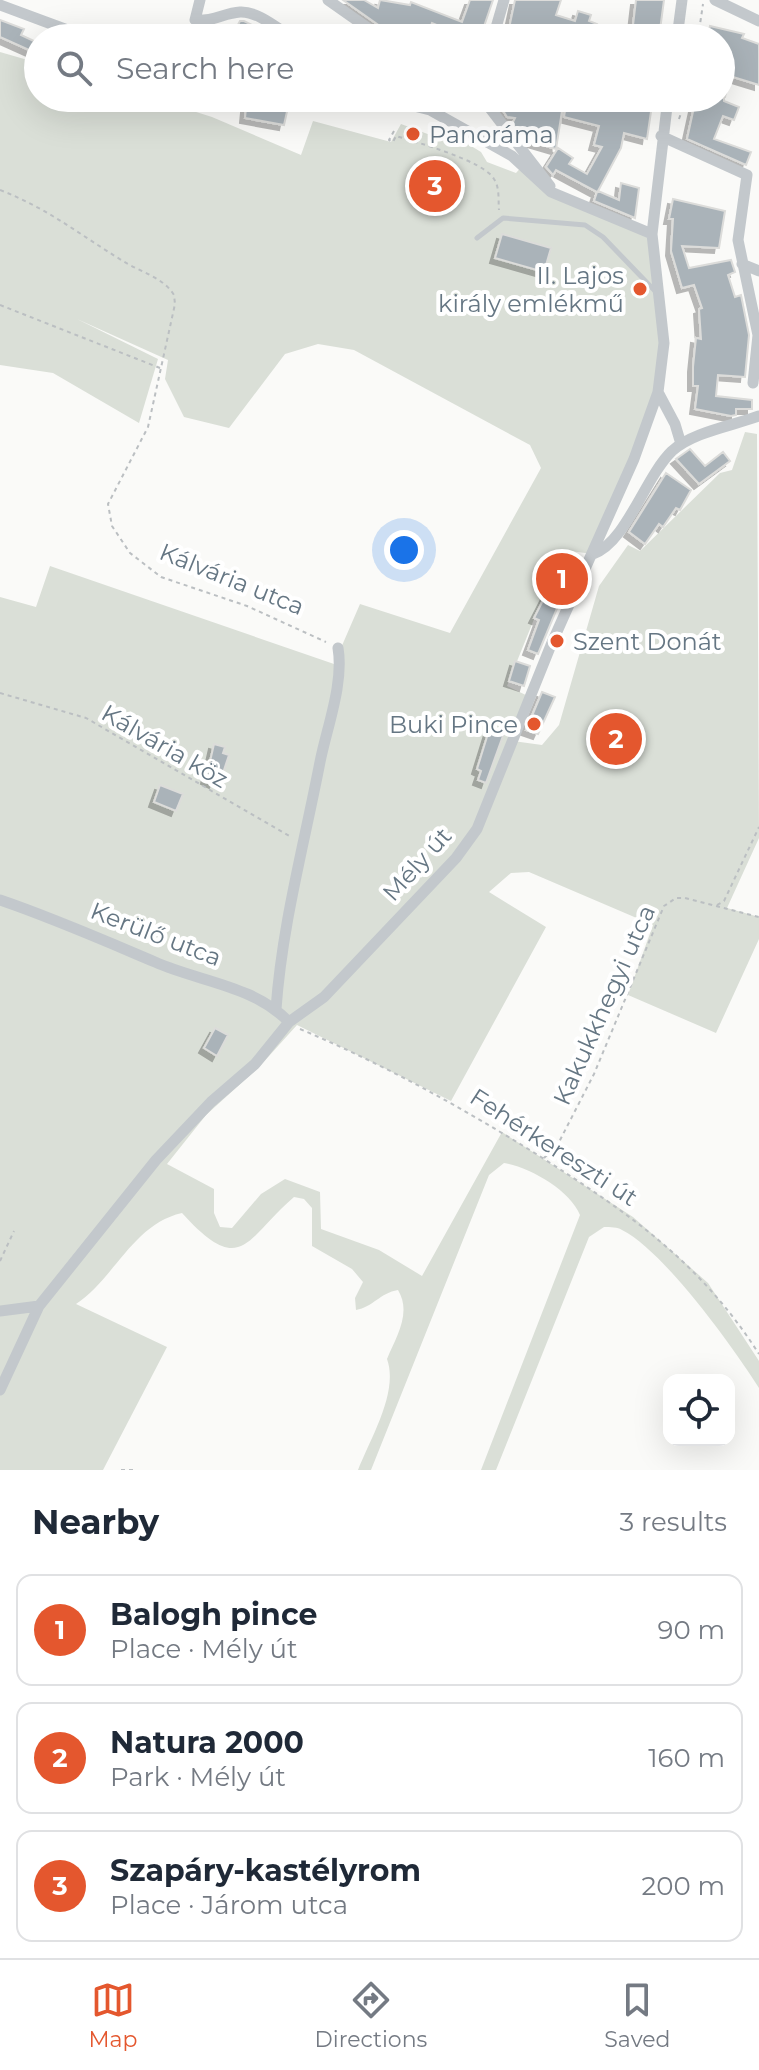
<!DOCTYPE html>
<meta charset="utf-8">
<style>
body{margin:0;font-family:Montserrat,sans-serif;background:#f2f2f3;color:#1f2937}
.controls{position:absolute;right:24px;bottom:24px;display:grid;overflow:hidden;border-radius:16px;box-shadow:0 8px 32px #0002}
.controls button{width:72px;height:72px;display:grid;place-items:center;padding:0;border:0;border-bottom:2px solid #e0e1e3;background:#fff;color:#1f2937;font:40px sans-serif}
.you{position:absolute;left:404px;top:550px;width:28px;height:28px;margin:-20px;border:6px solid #fff;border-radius:50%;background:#1a73e8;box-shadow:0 0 0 12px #1a73e833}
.badge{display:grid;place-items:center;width:52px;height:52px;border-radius:50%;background:#e4572e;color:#fff;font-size:26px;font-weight:700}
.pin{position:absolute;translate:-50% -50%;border:4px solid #fff;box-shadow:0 2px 8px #0006}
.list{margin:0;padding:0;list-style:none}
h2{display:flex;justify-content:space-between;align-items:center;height:104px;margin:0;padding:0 32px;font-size:34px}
h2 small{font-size:26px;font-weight:400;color:#747a83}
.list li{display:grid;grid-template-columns:52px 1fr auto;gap:24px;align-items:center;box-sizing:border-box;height:112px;margin:0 16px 16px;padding:0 16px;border:2px solid #e0e1e3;border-radius:16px}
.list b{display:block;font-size:30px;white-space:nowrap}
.list p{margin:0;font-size:26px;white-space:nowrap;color:#747a83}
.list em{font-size:26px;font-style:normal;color:#747a83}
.icon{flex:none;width:44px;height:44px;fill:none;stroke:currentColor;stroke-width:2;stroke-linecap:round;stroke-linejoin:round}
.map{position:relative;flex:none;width:759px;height:1470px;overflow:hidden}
.search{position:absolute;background:#fff;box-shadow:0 8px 32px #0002;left:24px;right:24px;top:24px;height:88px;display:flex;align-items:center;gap:20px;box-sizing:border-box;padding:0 28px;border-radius:44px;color:#747a83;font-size:30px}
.sheet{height:488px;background:#fff}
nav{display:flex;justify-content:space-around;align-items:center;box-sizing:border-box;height:112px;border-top:2px solid #e0e1e3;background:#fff;font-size:22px;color:#747a83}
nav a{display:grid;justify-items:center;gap:4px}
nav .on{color:#e4572e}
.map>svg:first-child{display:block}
.green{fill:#dadfd7}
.building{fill:#aab3b9;stroke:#dcdcda;stroke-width:2;filter:url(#shadow)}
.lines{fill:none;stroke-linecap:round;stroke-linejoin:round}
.path{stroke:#bbbfc2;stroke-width:2;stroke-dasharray:4 4;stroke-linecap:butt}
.service{stroke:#c3c8cc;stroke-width:5}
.minor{stroke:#c3c8cc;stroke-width:11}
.poi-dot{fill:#e4572e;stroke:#fff;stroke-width:3}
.labels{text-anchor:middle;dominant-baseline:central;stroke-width:8;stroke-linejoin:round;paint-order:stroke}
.poi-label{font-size:24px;fill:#657683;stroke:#fff;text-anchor:start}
.street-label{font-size:24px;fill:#657683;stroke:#fff}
</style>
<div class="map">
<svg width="759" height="1470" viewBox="0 0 759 1470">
<defs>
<filter id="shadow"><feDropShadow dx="-5" dy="5" stdDeviation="0" flood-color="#0004"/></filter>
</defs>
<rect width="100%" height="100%" fill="#fafaf8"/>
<path class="green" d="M0,52L38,63V98H152L212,117L301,155L313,121L391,142L401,124L433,136L458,138L481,152L487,162L516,173L523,165L540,184L652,234L661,320L658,392L593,554L562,550L507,686L530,697L513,741L542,745L559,725L599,586L628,545L640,551L720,473L732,470L745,432L757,434L759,838L727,908L759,917V939L716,1033L628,995L653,925L529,872L511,873L489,892L546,927L451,1101L297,1025L260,1066L206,1115L167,1164L214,1189V1213L220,1227L232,1228L261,1194L285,1179L320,1192L321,1229L379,1250L422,1276L502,1132L633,1217L708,1283L759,1361V1388C733,1347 664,1251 622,1230C618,1227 610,1227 604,1227L589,1237L496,1470H481L580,1215C570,1190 529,1167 504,1163L489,1175L371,1470H358C370,1439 399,1392 387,1359C396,1337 412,1313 398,1290C380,1293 373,1307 356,1310L355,1298L363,1282L352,1269L312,1246V1208L304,1199L294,1197C245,1239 242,1279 182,1213C133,1224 115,1278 76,1304L167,1347L103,1470H0V597L36,607L50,566L334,664L360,604L450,633L541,468L530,445L354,350L318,344L285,354L229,428L184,417L165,379L168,360L77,319L158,359L139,423L53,373L0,365Z"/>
<path class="building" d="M343,0H364L378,8L380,0L410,5L411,2L462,22L470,0H493L480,38H468L432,23L426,38H397Z
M515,0H561L556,15L575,21L578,11L591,15L589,21L597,24L593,36L507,38Z
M636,0H664L660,30L653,29L652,35L632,34Z
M0,20L24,29L21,35L38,43V54L0,37Z
M240,21H244L278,38H231Z
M710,26L744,34L742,38L759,44V85L730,76L725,97H721V38H707Z
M247,98H280L278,105L288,107L284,125L245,118Z
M510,98L562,111L556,149L525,140L512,124L515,118L507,117L502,109L503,102L509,103Z
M567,98L606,105L607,98H653L647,139L624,133L621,148L598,191L619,200L621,183L639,188L635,218L594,201L597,192L556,170L553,175L546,167L558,148L573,158L569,164L587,174L602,147L594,145L599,126L564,117Z
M696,98H724V101L739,107L734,120L723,116L714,139L751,152L746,165L687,139Z
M673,199L725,211L719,248L682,246L689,268L731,260L735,272L728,275L735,297L741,295L749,335L745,377L718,375L716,396L752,400V409H736V415L731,416L695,409L698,386H693V367L696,338L701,339L699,309L702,308L694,285L682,288L671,251L673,219H669Z
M502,234L551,248L544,272L495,258Z
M690,449L705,466L723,452L730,461L699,484L676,459Z
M666,473L691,490L680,510L676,508L663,527L659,524L645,544L629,532Z
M559,569L571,575L538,654L528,650L539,620L534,618Z
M515,661L530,666L524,686L509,681Z
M542,692L555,697L538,734L526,730Z
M490,727L504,733L486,783L478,780L481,771L477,769Z
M214,744L225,747L223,753L229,755L223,773L219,772L214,783L206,779Z
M160,785L183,794L176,811L154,802Z
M215,1028L228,1035L217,1056L204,1048Z"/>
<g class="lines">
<path class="path" d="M698,38L703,4
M679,119L686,98
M394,131L389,140L393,142L396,136C416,142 484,161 494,179C500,188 498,200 499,210
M0,190C49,209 80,235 123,261C140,272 163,277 174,295L175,304L148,427L108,504L112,526L130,553L161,577L247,606L326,642
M0,305L160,368
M0,693L86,718L291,837
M717,905L724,901L759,827
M300,1029C385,1065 463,1108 541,1157C631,1215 700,1262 759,1354
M544,1158L558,1144L594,1074L664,906L676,898H685L759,917
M0,1261L14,1231
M121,1470H136"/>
<path class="service" d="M477,238L503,218L585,225L603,237L656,292"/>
<path class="minor" d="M200,0L195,20C212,22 224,13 240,12C258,11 278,29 293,38
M328,0L382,38
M715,0L759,21
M0,5L89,38
M493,38L504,0
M677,38L682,0
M330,98L390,100L430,110L512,156L551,192L652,234
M482,98L550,186
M661,136L747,175L738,240L758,335L753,383
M742,264L759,271
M658,392L675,424L681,444
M593,554C626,543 645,477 672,451C693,432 732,426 759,416
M0,900C53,918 103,940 155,962C200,982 253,985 289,1022
M276,1009C282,925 304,845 320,762C327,727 344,683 338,648
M0,1311L39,1306
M0,1390L39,1306L156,1160L211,1102L255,1064L289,1022L324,997L456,858L477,829L551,645L634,459L658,392L664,343L652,234L668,98"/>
</g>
<g class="poi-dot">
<circle cx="413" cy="134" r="8"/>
<circle cx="640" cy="289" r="8"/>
<circle cx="557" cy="641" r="8"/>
<circle cx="534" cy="724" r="8"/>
</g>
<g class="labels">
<g class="poi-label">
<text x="429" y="134">Panoráma</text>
<text x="624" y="275" text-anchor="end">II. Lajos<tspan x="624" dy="28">király emlékmű</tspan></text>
<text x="573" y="641">Szent Donát</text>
<text x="518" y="724" text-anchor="end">Buki Pince</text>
</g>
<g class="street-label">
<text transform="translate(232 579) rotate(22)">Kálvária utca</text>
<text transform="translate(165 746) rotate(30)">Kálvária köz</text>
<text transform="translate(417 864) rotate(-48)">Mély út</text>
<text transform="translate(156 934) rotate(21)">Kerülő utca</text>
<text transform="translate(604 1005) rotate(-66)">Kakukkhegyi utca</text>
<text transform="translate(554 1147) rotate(33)">Fehérkereszti út</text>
</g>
</g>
</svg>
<div class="controls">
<button><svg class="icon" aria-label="locate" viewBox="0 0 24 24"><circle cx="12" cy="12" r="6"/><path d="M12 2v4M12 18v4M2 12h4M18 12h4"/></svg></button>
</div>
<div class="you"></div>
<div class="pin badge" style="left:562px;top:579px">1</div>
<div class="pin badge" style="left:616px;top:739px">2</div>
<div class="pin badge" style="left:435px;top:186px">3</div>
<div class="search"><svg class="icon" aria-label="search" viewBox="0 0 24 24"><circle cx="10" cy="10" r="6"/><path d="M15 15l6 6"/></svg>Search here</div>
</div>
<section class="sheet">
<h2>Nearby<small>3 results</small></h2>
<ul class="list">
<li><span class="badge">1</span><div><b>Balogh pince</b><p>Place · Mély út</p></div><em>90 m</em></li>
<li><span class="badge">2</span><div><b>Natura 2000</b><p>Park · Mély út</p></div><em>160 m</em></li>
<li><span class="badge">3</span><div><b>Szapáry-kastélyrom</b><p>Place · Járom utca</p></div><em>200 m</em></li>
</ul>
</section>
<nav>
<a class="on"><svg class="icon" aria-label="map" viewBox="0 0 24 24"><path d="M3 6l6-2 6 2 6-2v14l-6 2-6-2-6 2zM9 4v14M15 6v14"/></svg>Map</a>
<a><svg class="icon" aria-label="directions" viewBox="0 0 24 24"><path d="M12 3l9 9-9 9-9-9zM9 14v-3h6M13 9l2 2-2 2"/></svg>Directions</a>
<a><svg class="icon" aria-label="saved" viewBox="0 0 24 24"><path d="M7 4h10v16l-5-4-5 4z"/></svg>Saved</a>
</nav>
